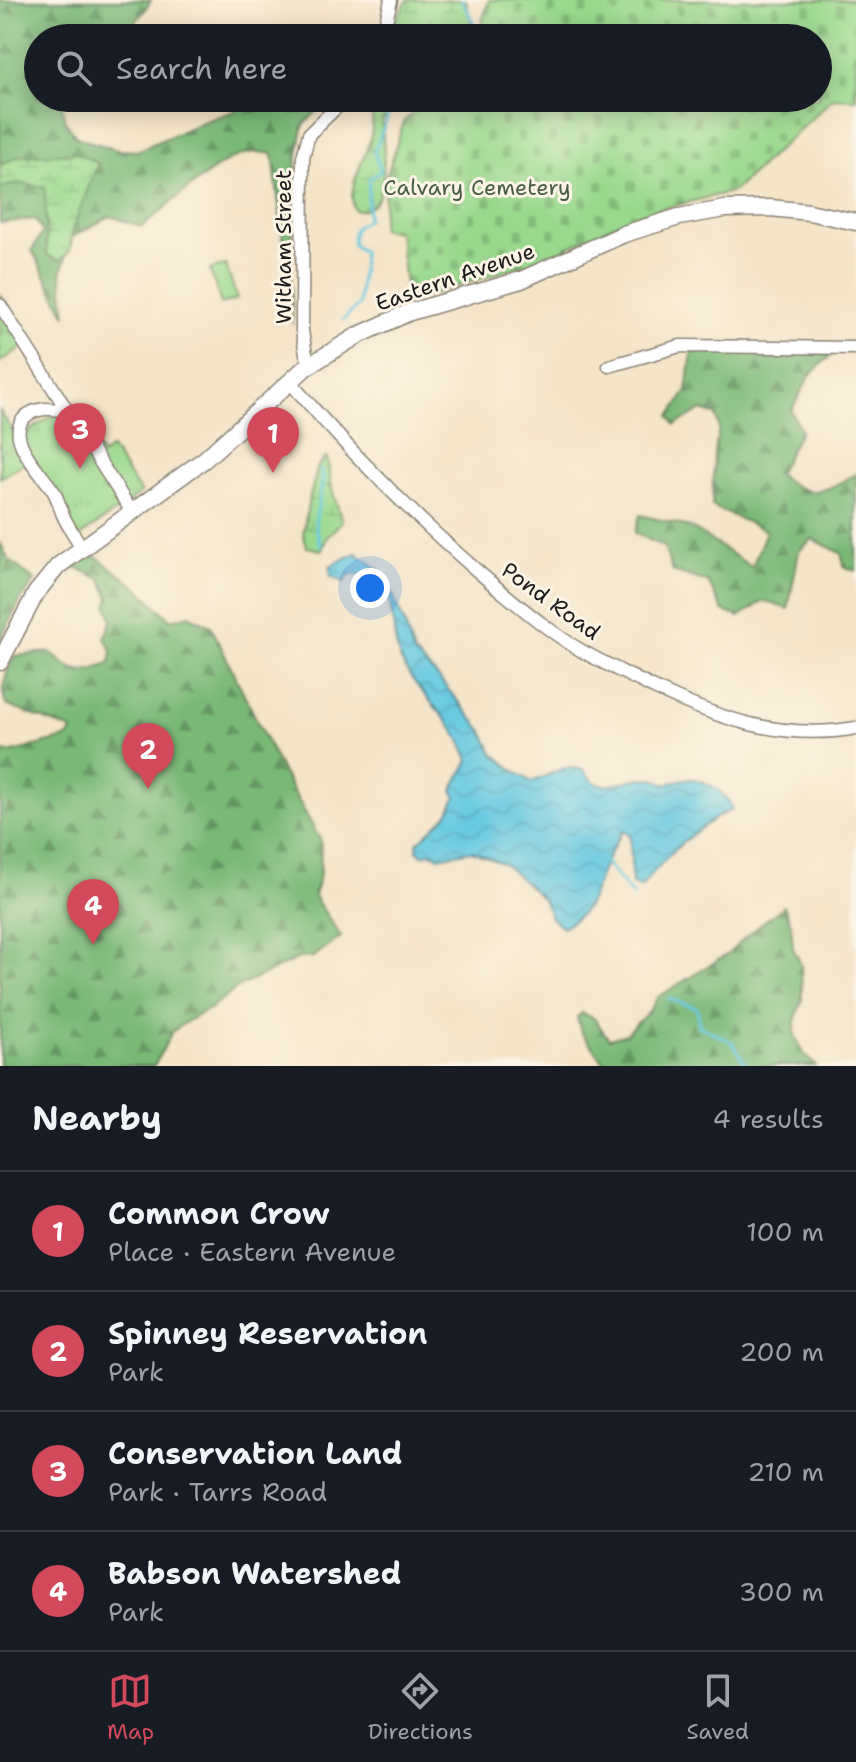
<!DOCTYPE html>
<meta charset="utf-8">
<style>
body{margin:0;font-family:"Shantell Sans",sans-serif;background:#242831;color:#f1f3f6}
.you{position:absolute;left:370px;top:588px;width:28px;height:28px;margin:-20px;border:6px solid #fff;border-radius:50%;background:#1a73e8;box-shadow:0 0 0 12px #1a73e833}
.badge{display:grid;place-items:center;width:52px;height:52px;border-radius:50%;background:#d1495b;color:#fff;font-size:26px;font-weight:700}
.pin{position:absolute;translate:-50% -66px;filter:drop-shadow(0 2px 4px #0008)}
.pin::after{content:'';position:absolute;top:42px;width:28px;height:24px;background:inherit;clip-path:polygon(0 0,100% 0,50% 100%)}
.list{margin:0;padding:0;list-style:none}
h2{display:flex;justify-content:space-between;align-items:center;height:104px;margin:0;padding:0 32px;font-size:34px}
h2 small{font-size:26px;font-weight:400;color:#9ea1a6}
.list li{display:grid;grid-template-columns:52px 1fr auto;gap:24px;align-items:center;box-sizing:border-box;height:120px;padding:0 32px;border-top:2px solid #363941}
.list b{display:block;font-size:30px;white-space:nowrap}
.list p{margin:0;font-size:26px;white-space:nowrap;color:#9ea1a6}
.list em{font-size:26px;font-style:normal;color:#9ea1a6}
.icon{flex:none;width:44px;height:44px;fill:none;stroke:currentColor;stroke-width:2;stroke-linecap:round;stroke-linejoin:round}
.map{position:relative;flex:none;width:856px;height:1066px;overflow:hidden}
.search{position:absolute;background:#171b24;box-shadow:0 4px 20px #0003;left:24px;right:24px;top:24px;height:88px;display:flex;align-items:center;gap:20px;box-sizing:border-box;padding:0 28px;border-radius:44px;color:#9ea1a6;font-size:30px}
.sheet{height:584px;background:#171b24}
nav{display:flex;justify-content:space-around;align-items:center;box-sizing:border-box;height:112px;border-top:2px solid #363941;background:#171b24;font-size:22px;color:#9ea1a6}
nav a{display:grid;justify-items:center;gap:4px}
nav .on{color:#d1495b}
.map>svg:first-child{display:block}
.grass{fill:url(#grass-tufts);stroke:#5a7a54;stroke-width:2}
.forest{fill:url(#forest-firs);stroke:#4b6a4a;stroke-width:2}
.wetland{fill:url(#wetland-marsh);stroke:#5a7a54;stroke-width:2}
.cemetery{fill:url(#cemetery-stones);stroke:#5a7a54;stroke-width:2}
.pitch{fill:#99d88d;stroke:#5a7a54;stroke-width:2}
.water{fill:url(#water-waves);stroke:#3e727e;stroke-width:2}
.lines{fill:none;stroke-linecap:round;stroke-linejoin:round}
.stream{stroke:#61c7df;stroke-width:3}
.minor-casing{stroke:#888072;stroke-width:15}
.major-casing{stroke:#888072;stroke-width:19}
.minor{stroke:#fff;stroke-width:12}
.major{stroke:#fff;stroke-width:16}
.labels{text-anchor:middle;dominant-baseline:central;stroke-width:6;stroke-linejoin:round;paint-order:stroke}
.park-label{font-size:22px;fill:#485e44;stroke:#fcf5e5}
.street-label{font-size:22px;fill:#1c1c1c;stroke:#fcf5e5}
</style>
<div class="map">
<svg width="856" height="1066" viewBox="0 0 856 1066">
<defs>
<pattern id="grass-tufts" width="24" height="20" patternUnits="userSpaceOnUse" patternTransform="scale(2)"><rect width="24" height="20" fill="#99d88d"/><path d="M3 7l-1-3M5 7V3M7 7l1-3M15 17l-1-3M17 17v-4M19 17l1-3" fill="none" stroke="#83b979"/></pattern>
<pattern id="forest-firs" width="22" height="20" patternUnits="userSpaceOnUse" patternTransform="scale(2)"><rect width="22" height="20" fill="#7ab878"/><path d="M5 1l3.5 6h-7zM16 11l3.5 6h-7z" fill="#639562"/></pattern>
<pattern id="wetland-marsh" width="20" height="14" patternUnits="userSpaceOnUse" patternTransform="scale(2)"><rect width="20" height="14" fill="#99d88d"/><path d="M1 5h8M5 5V1M11 12h8M15 12V8" fill="none" stroke="#83b979"/></pattern>
<pattern id="cemetery-stones" width="16" height="16" patternUnits="userSpaceOnUse" patternTransform="scale(2)"><rect width="16" height="16" fill="#99d88d"/><path d="M2 7V4a2 2 0 0 1 4 0v3zM10 15v-3a2 2 0 0 1 4 0v3z" fill="#83b979"/></pattern>
<pattern id="water-waves" width="16" height="10" patternUnits="userSpaceOnUse" patternTransform="scale(2)"><rect width="16" height="10" fill="#61c7df"/><path d="M0 5q4-4 8 0t8 0" fill="none" stroke="#54aabf"/></pattern>
</defs>
<rect width="100%" height="100%" fill="#fcf5e5"/>
<filter id="ink" filterUnits="userSpaceOnUse"><feTurbulence type="fractalNoise" baseFrequency=".0125" numOctaves="2"/><feDisplacementMap in="SourceGraphic" scale="16" xChannelSelector="R" yChannelSelector="G"/><feConvolveMatrix kernelMatrix="1 2 1 2 8 2 1 2 1" color-interpolation-filters="sRGB"/></filter>
<filter id="wash" filterUnits="userSpaceOnUse"><feTurbulence type="fractalNoise" baseFrequency=".006" numOctaves="4" result="noise"/><feDisplacementMap in="SourceGraphic" scale="32" xChannelSelector="R" yChannelSelector="G"/><feGaussianBlur stdDeviation="1.8" result="paint"/><feColorMatrix in="noise" values="0 0 0 0 0 0 0 0 0 0 0 0 0 0 0 0 0 1.4 0 .05"/><feComposite in="paint" operator="in"/></filter>
<g filter="url(#wash)">
<rect width="100%" height="100%" fill="#f4e4c8"/>
<path class="grass" d="M0,294L31,341L0,362Z
M70,405L102,455L111,448L141,493L78,538L28,461L0,478V411L17,438Z"/>
<path class="forest" d="M0,0H151L146,9L123,38H38V98H61L65,121L76,137L117,150L137,151L205,121L271,98H329L303,126L295,172L291,280L293,325L273,154C266,153 256,151 249,153C218,158 167,207 142,227L110,216L72,237L61,273L66,316L32,250L43,232L35,219L0,223Z
M692,351L833,353L810,375L791,411L801,430L778,474C809,501 823,492 856,474V571L845,568L841,553L812,539L799,551L788,609L764,601L739,617L723,611L708,582L672,571L664,547L635,533L640,515L690,527L752,567L766,531L712,506L714,453L719,429L716,415L702,410L675,425L670,416L687,391Z
M0,542L8,559L35,581L20,601L0,640Z
M94,555L138,588L171,620L189,615L211,626L279,766L321,841L320,874L314,896L341,937L313,957L299,958L240,986L211,1008L186,1022L172,1032L154,1066H0V753L13,752L69,737L72,730L6,705C0,689 6,672 14,656L50,652C72,673 82,676 110,663L112,651L105,638L112,620L107,605L110,598L101,579L73,566Z
M784,906L791,924L793,948L801,964L802,1000L795,1021V1036L805,1055L816,1066H607L581,1032L577,1017L582,1013L594,1018L609,1039L626,1034L650,1010L658,997L728,954L753,930Z"/>
<path class="wetland" d="M408,0H466L471,20L470,38H393L395,20Z
M371,98H411L382,120C383,145 394,215 354,210C346,185 366,160 371,136C374,123 371,111 371,98Z
M76,153L98,163L72,230L71,249L60,261L47,255L45,187L18,183L0,188V165L19,156Z
M327,457L332,489L342,521L327,537L322,550L307,547L303,534L308,504L318,466Z"/>
<path class="cemetery" d="M489,0H856V99L833,98L734,191L636,215L543,259L407,302L399,232L381,229L387,175L404,121L432,98H818V38H477Z"/>
<path class="pitch" d="M226,265L237,299L221,304L210,270Z"/>
<path class="water" d="M356,553L376,567L387,581L404,622L414,654L436,675L483,731L493,753L514,771L532,782L564,768L583,769C586,773 591,781 596,783C614,793 643,766 665,785C671,783 678,780 684,779C702,777 728,792 732,809C694,828 667,855 641,887L632,884L630,835L623,831C618,840 611,849 607,859C592,889 596,910 562,927L551,918L543,899L504,864L472,851L439,857L432,853L422,855L417,850V843L448,814L456,797L453,792C456,776 464,773 469,760C465,750 461,740 455,732C438,707 412,686 400,658C389,634 399,603 378,583C370,575 360,573 350,574L344,582L331,576L330,566Z"/>
<g class="lines">
<path class="stream" d="M462,0L477,29L476,38
M343,320L359,305L363,252L353,245C352,230 353,227 367,220L369,179L381,171L374,152L387,119L386,98
M320,470L323,478L315,524L321,546
M605,862L633,896
M669,999L697,1008L699,1026L732,1042L747,1066"/>
</g>
</g>
<g filter="url(#ink)">
<g class="lines">
<g class="minor-casing">
<path id="minor" d="M382,38L391,0
M0,305L132,512
M311,364L306,354L302,331L303,157L309,134L346,98
M609,366L680,346L856,348
M289,381C352,454 421,524 495,586C523,609 551,633 582,651C605,664 629,675 652,687C718,719 783,741 856,728
M67,411C52,409 37,406 25,417C3,438 43,474 54,492C58,499 60,508 63,515C68,527 76,537 82,548"/>
</g>
<g class="major-casing">
<path id="major" d="M0,662L36,593L58,566L205,459L305,368L357,336L410,312L521,280L624,234L679,217L725,209L771,208L809,212L856,222"/>
</g>
<use href="#minor" class="minor"/>
<use href="#major" class="major"/>
</g>
</g>
<g class="labels">
<g class="park-label">
<text x="477" y="187">Calvary Cemetery</text>
</g>
<g class="street-label">
<text transform="translate(283 247) rotate(-90)">Witham Street</text>
<text transform="translate(455 277) rotate(-19)">Eastern Avenue</text>
<text transform="translate(551 601) rotate(36)">Pond Road</text>
</g>
</g>
</svg>
<div class="you"></div>
<div class="pin badge" style="left:273px;top:473px">1</div>
<div class="pin badge" style="left:148px;top:789px">2</div>
<div class="pin badge" style="left:80px;top:469px">3</div>
<div class="pin badge" style="left:93px;top:945px">4</div>
<div class="search"><svg class="icon" aria-label="search" viewBox="0 0 24 24"><circle cx="10" cy="10" r="6"/><path d="M15 15l6 6"/></svg>Search here</div>
</div>
<section class="sheet">
<h2>Nearby<small>4 results</small></h2>
<ul class="list">
<li><span class="badge">1</span><div><b>Common Crow</b><p>Place · Eastern Avenue</p></div><em>100 m</em></li>
<li><span class="badge">2</span><div><b>Spinney Reservation</b><p>Park</p></div><em>200 m</em></li>
<li><span class="badge">3</span><div><b>Conservation Land</b><p>Park · Tarrs Road</p></div><em>210 m</em></li>
<li><span class="badge">4</span><div><b>Babson Watershed</b><p>Park</p></div><em>300 m</em></li>
</ul>
</section>
<nav>
<a class="on"><svg class="icon" aria-label="map" viewBox="0 0 24 24"><path d="M3 6l6-2 6 2 6-2v14l-6 2-6-2-6 2zM9 4v14M15 6v14"/></svg>Map</a>
<a><svg class="icon" aria-label="directions" viewBox="0 0 24 24"><path d="M12 3l9 9-9 9-9-9zM9 14v-3h6M13 9l2 2-2 2"/></svg>Directions</a>
<a><svg class="icon" aria-label="saved" viewBox="0 0 24 24"><path d="M7 4h10v16l-5-4-5 4z"/></svg>Saved</a>
</nav>
